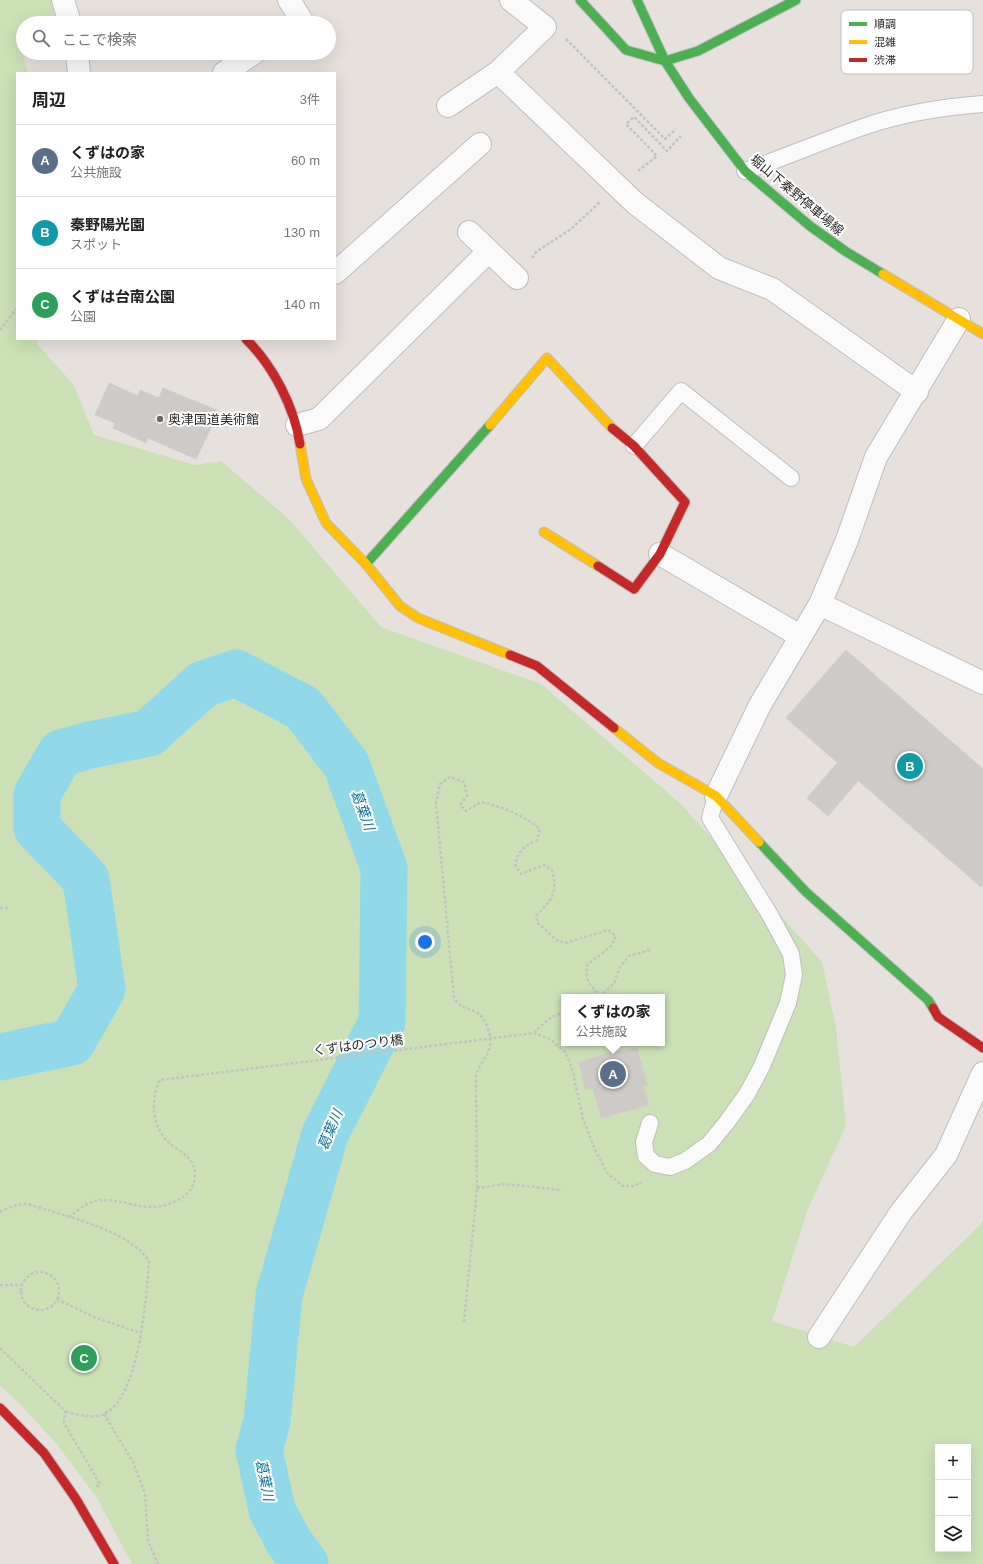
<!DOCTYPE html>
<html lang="ja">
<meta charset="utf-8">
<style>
body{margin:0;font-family:Arial,"Noto Sans JP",sans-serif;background:#f6f6f6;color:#202124}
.controls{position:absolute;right:12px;bottom:12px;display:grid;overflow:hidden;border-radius:0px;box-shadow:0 4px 16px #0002}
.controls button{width:36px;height:36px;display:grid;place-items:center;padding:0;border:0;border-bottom:1px solid #e0e0e0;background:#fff;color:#202124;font:20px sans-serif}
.you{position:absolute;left:425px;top:942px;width:14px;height:14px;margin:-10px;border:3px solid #fff;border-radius:50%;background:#1a73e8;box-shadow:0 0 0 6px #1a73e833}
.badge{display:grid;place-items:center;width:26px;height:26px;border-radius:50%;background:#6a6967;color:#fff;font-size:13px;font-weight:700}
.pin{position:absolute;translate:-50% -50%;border:2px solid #fff;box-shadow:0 1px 4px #0006}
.popup{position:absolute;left:561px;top:994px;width:104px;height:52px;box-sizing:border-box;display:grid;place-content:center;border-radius:0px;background:#fff;filter:drop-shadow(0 1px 3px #0005);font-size:13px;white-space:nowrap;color:#757577}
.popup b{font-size:15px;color:#202124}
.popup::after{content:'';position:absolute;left:50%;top:100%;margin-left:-8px;border:8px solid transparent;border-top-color:#fff}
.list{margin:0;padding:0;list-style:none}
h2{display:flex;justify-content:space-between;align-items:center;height:52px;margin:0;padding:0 16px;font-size:17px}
h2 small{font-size:13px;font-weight:400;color:#757577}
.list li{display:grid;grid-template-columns:26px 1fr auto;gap:12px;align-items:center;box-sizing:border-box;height:72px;padding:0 16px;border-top:1px solid #e0e0e0}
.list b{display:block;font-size:15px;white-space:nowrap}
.list p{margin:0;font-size:13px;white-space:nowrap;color:#757577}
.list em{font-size:13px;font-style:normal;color:#757577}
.icon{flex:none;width:22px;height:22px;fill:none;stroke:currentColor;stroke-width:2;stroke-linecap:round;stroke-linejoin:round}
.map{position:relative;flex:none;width:983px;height:1564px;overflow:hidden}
.search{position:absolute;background:#fff;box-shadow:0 4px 16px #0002;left:16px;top:16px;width:320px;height:44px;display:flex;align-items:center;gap:10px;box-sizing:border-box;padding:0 14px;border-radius:22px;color:#757577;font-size:15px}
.panel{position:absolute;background:#fff;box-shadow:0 4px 16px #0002;left:16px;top:72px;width:320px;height:268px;border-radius:0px}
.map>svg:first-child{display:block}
.green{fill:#cbe1b5;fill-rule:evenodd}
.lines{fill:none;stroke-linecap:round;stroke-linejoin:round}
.river{stroke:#91d9e8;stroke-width:47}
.building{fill:#cdcac7;stroke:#d1cdc9}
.lane-casing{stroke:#bfbebf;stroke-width:18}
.street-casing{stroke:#bfbebf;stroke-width:24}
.fast-casing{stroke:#bfbebf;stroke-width:11}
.slow-casing{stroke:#bfbebf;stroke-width:11}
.jam-casing{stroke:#bfbebf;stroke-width:11}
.path{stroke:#c3c2c2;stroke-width:2.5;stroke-dasharray:3 2;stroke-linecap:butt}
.lane{stroke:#fbfafa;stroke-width:16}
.street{stroke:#fbfafa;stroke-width:22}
.fast{stroke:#4caf50;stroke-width:9}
.slow{stroke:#ffc107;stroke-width:9}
.jam{stroke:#c62828;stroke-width:9}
.poi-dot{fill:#6a6967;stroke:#fff;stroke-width:1.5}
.labels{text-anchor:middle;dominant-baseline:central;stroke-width:4;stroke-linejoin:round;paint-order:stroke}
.street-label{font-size:13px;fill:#282828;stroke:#fff}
.poi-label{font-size:13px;fill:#282828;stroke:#fff;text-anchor:start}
.water-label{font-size:14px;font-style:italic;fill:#0f7294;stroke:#fff}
.key{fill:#fff;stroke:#bebebe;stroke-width:1}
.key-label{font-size:11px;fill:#282828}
</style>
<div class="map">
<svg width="983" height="1564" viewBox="0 0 983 1564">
<rect width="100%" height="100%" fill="#e6e1dd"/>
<path class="green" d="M0,0H51L56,23H23V42L20,43L28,73H17V339H38L37,344L74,385L94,435L195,465L221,461L289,519L381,627L541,684L681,804L822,962L836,1027L846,1126L808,1209L772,1321L854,1347L981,1224L983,1220V1564H132L97,1498L56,1443L16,1400L0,1386ZM564,997H662V1043H564ZM938,1447H968V1549H938Z"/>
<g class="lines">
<path class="river" d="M0,1057L72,1042L102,989L86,879L37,828V794L61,753L90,745L149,733L203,684L236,673L303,708L346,764L384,868L382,1022L325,1134L279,1295L267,1421L259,1450L272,1510L289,1542L305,1564"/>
</g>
<path class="building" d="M109,383L138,396L140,390L159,398L163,388L219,411L196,459L148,438L146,443L113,428L115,423L95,415Z
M846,650L983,769V885L981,887L786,718Z
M838,762L859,780L828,816L807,798Z
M637,1047L647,1085L643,1086L649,1105L601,1118L593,1088L585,1090L579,1062L619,1050L624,1051Z"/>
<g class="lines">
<g class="lane-casing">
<path id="lane" d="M745,171C786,157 825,140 866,126C904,113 943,107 983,104
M634,446L681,391L791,478
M650,1123L644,1142L646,1156L655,1164L670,1167L685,1161L709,1144L727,1122L747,1094L762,1066L788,1003L794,975L791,954L770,915L710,818L716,796"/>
</g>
<g class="street-casing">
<path id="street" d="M63,0L70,23
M289,0L302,21L299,23
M511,0L545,27L498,72L635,203L719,268L772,289L917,392
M77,53L79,73
M224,73L254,53
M448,106L498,72
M469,232L517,278
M335,273L480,144
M297,425L319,419L489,251
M660,554L800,636
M820,604L983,683
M716,796L760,705L820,604L847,540L876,457L959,319
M819,1337L901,1212L946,1155L983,1073"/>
</g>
<g class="fast-casing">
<path id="fast" d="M580,0L626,50L665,61L698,51L796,0
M637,0L665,61L689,98L745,171L810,226L845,251L883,274
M366,564L490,425
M759,842L806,892L928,1000L933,1008"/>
</g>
<g class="slow-casing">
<path id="slow" d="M883,274L983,334
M490,425L547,358L612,428
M300,444L306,479L326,523L366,564L400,606L418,618L510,655
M544,532L598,566
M614,728L658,763L716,796L759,842"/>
</g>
<g class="jam-casing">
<path id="jam" d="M246,339C273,366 294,406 300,444
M598,566L634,589L660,554L685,502L634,446L612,428
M510,655L537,666L614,728
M933,1008L938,1017L983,1048
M0,1408L44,1453L76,1499L114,1564"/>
</g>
<path class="path" d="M566,39L665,139L676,129
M638,171L657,156L626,124L634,117L667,151L681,136
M532,258L536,252L571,229L600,202
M0,330L17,308
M0,908H10
M600,997L614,983L620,967L629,956L650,950
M534,1033C543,1024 551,1015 564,1013
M477,1188L505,1184L562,1190
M0,1212C7,1208 15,1205 23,1204C31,1204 42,1209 50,1211C78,1219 135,1235 149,1262C146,1297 140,1397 104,1414C93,1419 75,1415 65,1411
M69,1217C80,1209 90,1199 104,1200C119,1200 134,1206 149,1207C163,1208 189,1199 193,1185C195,1179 196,1171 193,1165C188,1154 176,1149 168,1142C152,1126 150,1100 160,1080L534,1033L550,1039L565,1052L572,1068L583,1119L595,1150L607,1173L623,1186H634L642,1182
M21 1291a19 19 0 1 1 38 0a19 19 0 1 1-38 0Z
M0,1285H22
M57,1299L94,1317L141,1333
M464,1322L477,1188L476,1076C478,1065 488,1058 490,1046C492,1036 486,1017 476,1012C464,1006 463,1010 454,998L436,803L440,784L450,777L464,782L467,796L460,805L466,811L481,802C502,807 523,815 540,829L537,840C524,846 519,850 515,864L521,874L544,865L552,870C558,895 552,899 536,916L537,922L556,940L566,943L608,930L616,936L611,946L587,965C585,980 589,985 600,995
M0,1348L65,1411L64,1423L100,1484L96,1487
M104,1414L133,1462L145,1494L148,1541L158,1564"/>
<use href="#lane" class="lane"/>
<use href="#street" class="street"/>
<use href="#fast" class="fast"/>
<use href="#slow" class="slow"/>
<use href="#jam" class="jam"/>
</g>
<circle class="poi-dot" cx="160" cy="419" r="4"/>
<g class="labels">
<g class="street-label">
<text transform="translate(797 195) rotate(40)">堀山下秦野停車場線</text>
<text transform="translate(358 1045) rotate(-7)">くずはのつり橋</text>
</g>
<g class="poi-label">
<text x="168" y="419">奥津国道美術館</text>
</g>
<g class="water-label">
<text transform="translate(363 810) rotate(70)">葛葉川</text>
<text transform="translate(330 1130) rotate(-67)">葛葉川</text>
<text transform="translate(265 1480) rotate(78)">葛葉川</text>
</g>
</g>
<rect x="841" y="10" width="132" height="64" rx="6" class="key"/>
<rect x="849" y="22" width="18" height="4" fill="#4caf50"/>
<rect x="849" y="40" width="18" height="4" fill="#ffc107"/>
<rect x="849" y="58" width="18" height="4" fill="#c62828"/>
<g class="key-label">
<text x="874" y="28">順調</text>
<text x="874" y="46">混雑</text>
<text x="874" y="64">渋滞</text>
</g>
</svg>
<div class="controls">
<button>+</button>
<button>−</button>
<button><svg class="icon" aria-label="layers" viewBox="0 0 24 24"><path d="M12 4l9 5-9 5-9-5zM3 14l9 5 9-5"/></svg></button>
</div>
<div class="you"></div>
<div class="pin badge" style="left:613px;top:1074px;background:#5c6f8a">A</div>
<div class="popup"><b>くずはの家</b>公共施設</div>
<div class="pin badge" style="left:910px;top:766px;background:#0f9aa8">B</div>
<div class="pin badge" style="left:84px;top:1358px;background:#2e9e5b">C</div>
<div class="search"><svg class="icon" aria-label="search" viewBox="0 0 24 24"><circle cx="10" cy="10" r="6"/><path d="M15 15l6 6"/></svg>ここで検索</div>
<section class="panel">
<h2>周辺<small>3件</small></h2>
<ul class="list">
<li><span class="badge" style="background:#5c6f8a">A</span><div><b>くずはの家</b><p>公共施設</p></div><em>60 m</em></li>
<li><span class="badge" style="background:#0f9aa8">B</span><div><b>秦野陽光園</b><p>スポット</p></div><em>130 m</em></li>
<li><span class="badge" style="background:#2e9e5b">C</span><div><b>くずは台南公園</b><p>公園</p></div><em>140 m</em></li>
</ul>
</section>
</div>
